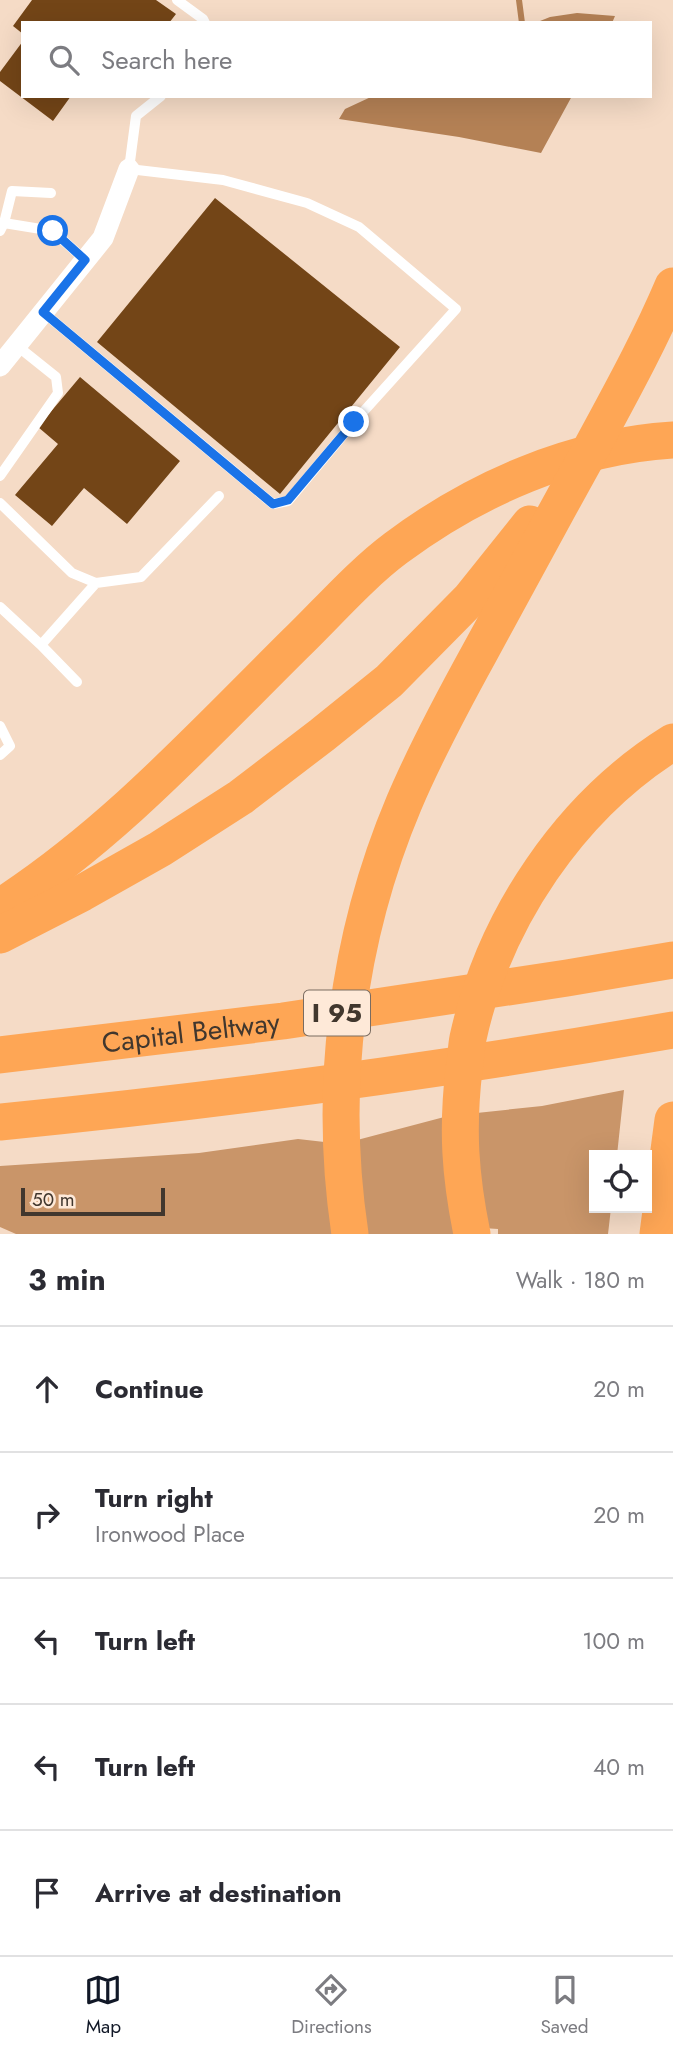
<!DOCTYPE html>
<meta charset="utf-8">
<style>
body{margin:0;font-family:Jost,sans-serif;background:#f2f2f3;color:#2b2b33}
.controls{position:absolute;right:21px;bottom:21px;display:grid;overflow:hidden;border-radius:0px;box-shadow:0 7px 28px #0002}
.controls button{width:63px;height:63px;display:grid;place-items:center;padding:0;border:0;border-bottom:2px solid #e1e1e2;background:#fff;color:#2b2b33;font:35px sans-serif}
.scale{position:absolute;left:21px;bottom:18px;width:144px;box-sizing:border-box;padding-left:7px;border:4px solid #41372e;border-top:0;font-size:19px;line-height:24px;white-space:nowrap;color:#41372e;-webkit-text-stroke:5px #fee9d8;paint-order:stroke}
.stop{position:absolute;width:21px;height:21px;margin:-16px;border:5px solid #1a73e8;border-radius:50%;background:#fff}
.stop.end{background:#1a73e8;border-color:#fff;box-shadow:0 2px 7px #0008}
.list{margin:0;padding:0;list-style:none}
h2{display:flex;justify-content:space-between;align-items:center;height:91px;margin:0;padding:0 28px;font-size:30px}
h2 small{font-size:23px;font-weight:400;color:#7c7c81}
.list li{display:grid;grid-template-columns:46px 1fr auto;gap:21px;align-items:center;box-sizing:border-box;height:126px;padding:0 28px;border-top:2px solid #e1e1e2}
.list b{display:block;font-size:26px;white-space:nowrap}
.list p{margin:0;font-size:23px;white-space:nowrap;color:#7c7c81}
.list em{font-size:23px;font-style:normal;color:#7c7c81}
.icon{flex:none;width:38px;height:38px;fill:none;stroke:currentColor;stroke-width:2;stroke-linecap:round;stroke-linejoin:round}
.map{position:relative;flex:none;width:673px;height:1234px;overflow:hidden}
.search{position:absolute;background:#fff;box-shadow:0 7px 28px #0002;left:21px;right:21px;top:21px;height:77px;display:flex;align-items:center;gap:18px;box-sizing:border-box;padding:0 24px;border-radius:0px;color:#7c7c81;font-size:26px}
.sheet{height:721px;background:#fff}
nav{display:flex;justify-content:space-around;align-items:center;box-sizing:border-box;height:98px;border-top:2px solid #e1e1e2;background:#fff;font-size:19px;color:#7c7c81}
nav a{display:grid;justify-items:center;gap:4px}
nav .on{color:#111827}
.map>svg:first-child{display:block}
.forest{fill:#c99569}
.water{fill:#b48155}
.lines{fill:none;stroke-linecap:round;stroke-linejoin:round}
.stream{stroke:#b48155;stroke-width:6}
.building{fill:#734517}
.lane{stroke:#fff;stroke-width:10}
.street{stroke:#fff;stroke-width:21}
.highway{stroke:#fea655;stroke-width:37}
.route{stroke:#1a73e8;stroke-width:9}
.labels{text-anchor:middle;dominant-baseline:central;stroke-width:7;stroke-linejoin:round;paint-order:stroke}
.shield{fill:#fee9d8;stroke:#7a6c61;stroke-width:2}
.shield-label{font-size:26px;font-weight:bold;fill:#41372e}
.street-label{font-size:28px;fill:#41372e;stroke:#fee9d8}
</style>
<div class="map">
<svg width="673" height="1234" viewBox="0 0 673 1234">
<rect width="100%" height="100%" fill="#f5dbc6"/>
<path class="forest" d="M624,1090L617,1155H594V1208H611L608,1234H498V1229L483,1228L469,1234H16L0,1227V1166L199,1153L298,1139L342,1144L448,1116L542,1106Z"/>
<path class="water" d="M577,13L615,16L612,23H535L550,17Z
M373,96H572L541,153L459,137L339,119L345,109Z"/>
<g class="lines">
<path class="stream" d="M519,0L522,23"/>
</g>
<path class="building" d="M32,0H156L176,14L169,23H23V34L13,26Z
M23,41V96H71L53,121L0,81V72Z
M215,198L400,347L280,494L97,342Z
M80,377L180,461L127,524L84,488L52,526L15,495L58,444L38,427Z"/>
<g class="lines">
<path class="lane" d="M177,0L203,19L205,23
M4,223L12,191L51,193
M0,231L4,223L53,231L85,260
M43,312L273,504L288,501L354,422L456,309L359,227L307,203L223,180L129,169L136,116L161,96
M0,476L58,393L56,377L16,345
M0,503L72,573L96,583L141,577L219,496
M0,607L41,645L96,583
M41,645L77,682
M0,726L10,746L0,755"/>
<path class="street" d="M0,366L103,238L129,169"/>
<g class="highway">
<path d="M0,907C112,835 202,736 296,643C327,613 361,574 396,548C475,489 573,446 673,440"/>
<path d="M0,935L82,893L160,849L241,797L322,735L389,681L470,599L530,524"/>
<path id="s1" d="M0,1055L283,1021L567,978L673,960"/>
<path d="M0,1122C225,1100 450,1069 673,1030"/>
<path d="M350,1234C328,1089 347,938 404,803C426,751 453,701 480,652C516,586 551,521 587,456C617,400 648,345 673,286"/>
<path d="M472,1234C460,1175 457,1130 464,1069C466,1059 466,1048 468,1038C494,919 570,806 673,742"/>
<path d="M658,1234L673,1120"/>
</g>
</g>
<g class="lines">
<path class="route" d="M53,231L85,260L43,312L273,504L288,500L354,422"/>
</g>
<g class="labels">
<rect class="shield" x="304" y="990.5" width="66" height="45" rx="5"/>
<g class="shield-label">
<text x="337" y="1013">I 95</text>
</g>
<g class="street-label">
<text stroke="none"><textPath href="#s1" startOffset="192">Capital Beltway</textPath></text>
</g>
</g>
</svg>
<div class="controls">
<button><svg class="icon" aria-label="locate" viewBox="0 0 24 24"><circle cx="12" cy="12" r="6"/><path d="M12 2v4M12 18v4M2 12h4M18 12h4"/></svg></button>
</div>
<div class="scale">50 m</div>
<div class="stop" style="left:53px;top:231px"></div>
<div class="stop end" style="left:354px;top:422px"></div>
<div class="search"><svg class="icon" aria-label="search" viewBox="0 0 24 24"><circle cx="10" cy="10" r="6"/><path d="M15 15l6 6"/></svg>Search here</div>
</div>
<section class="sheet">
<h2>3 min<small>Walk · 180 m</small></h2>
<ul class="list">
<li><svg class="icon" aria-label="ahead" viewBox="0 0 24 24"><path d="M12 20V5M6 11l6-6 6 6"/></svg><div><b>Continue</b></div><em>20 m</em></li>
<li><svg class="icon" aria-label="right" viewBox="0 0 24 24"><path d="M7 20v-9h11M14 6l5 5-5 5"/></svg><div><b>Turn right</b><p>Ironwood Place</p></div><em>20 m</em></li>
<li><svg class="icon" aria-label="left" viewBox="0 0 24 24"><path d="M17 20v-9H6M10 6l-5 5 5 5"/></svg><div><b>Turn left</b></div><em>100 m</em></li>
<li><svg class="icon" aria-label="left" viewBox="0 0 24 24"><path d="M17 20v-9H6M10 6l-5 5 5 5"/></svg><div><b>Turn left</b></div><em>40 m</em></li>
<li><svg class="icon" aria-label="arrive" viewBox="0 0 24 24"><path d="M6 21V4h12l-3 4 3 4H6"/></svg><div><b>Arrive at destination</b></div></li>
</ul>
</section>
<nav>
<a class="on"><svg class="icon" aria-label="map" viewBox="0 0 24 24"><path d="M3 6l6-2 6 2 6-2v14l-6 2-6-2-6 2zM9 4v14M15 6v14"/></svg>Map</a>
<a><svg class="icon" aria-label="directions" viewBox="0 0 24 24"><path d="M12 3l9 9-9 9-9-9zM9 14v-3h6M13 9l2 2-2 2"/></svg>Directions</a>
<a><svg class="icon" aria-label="saved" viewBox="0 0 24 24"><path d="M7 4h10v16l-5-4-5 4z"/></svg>Saved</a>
</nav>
